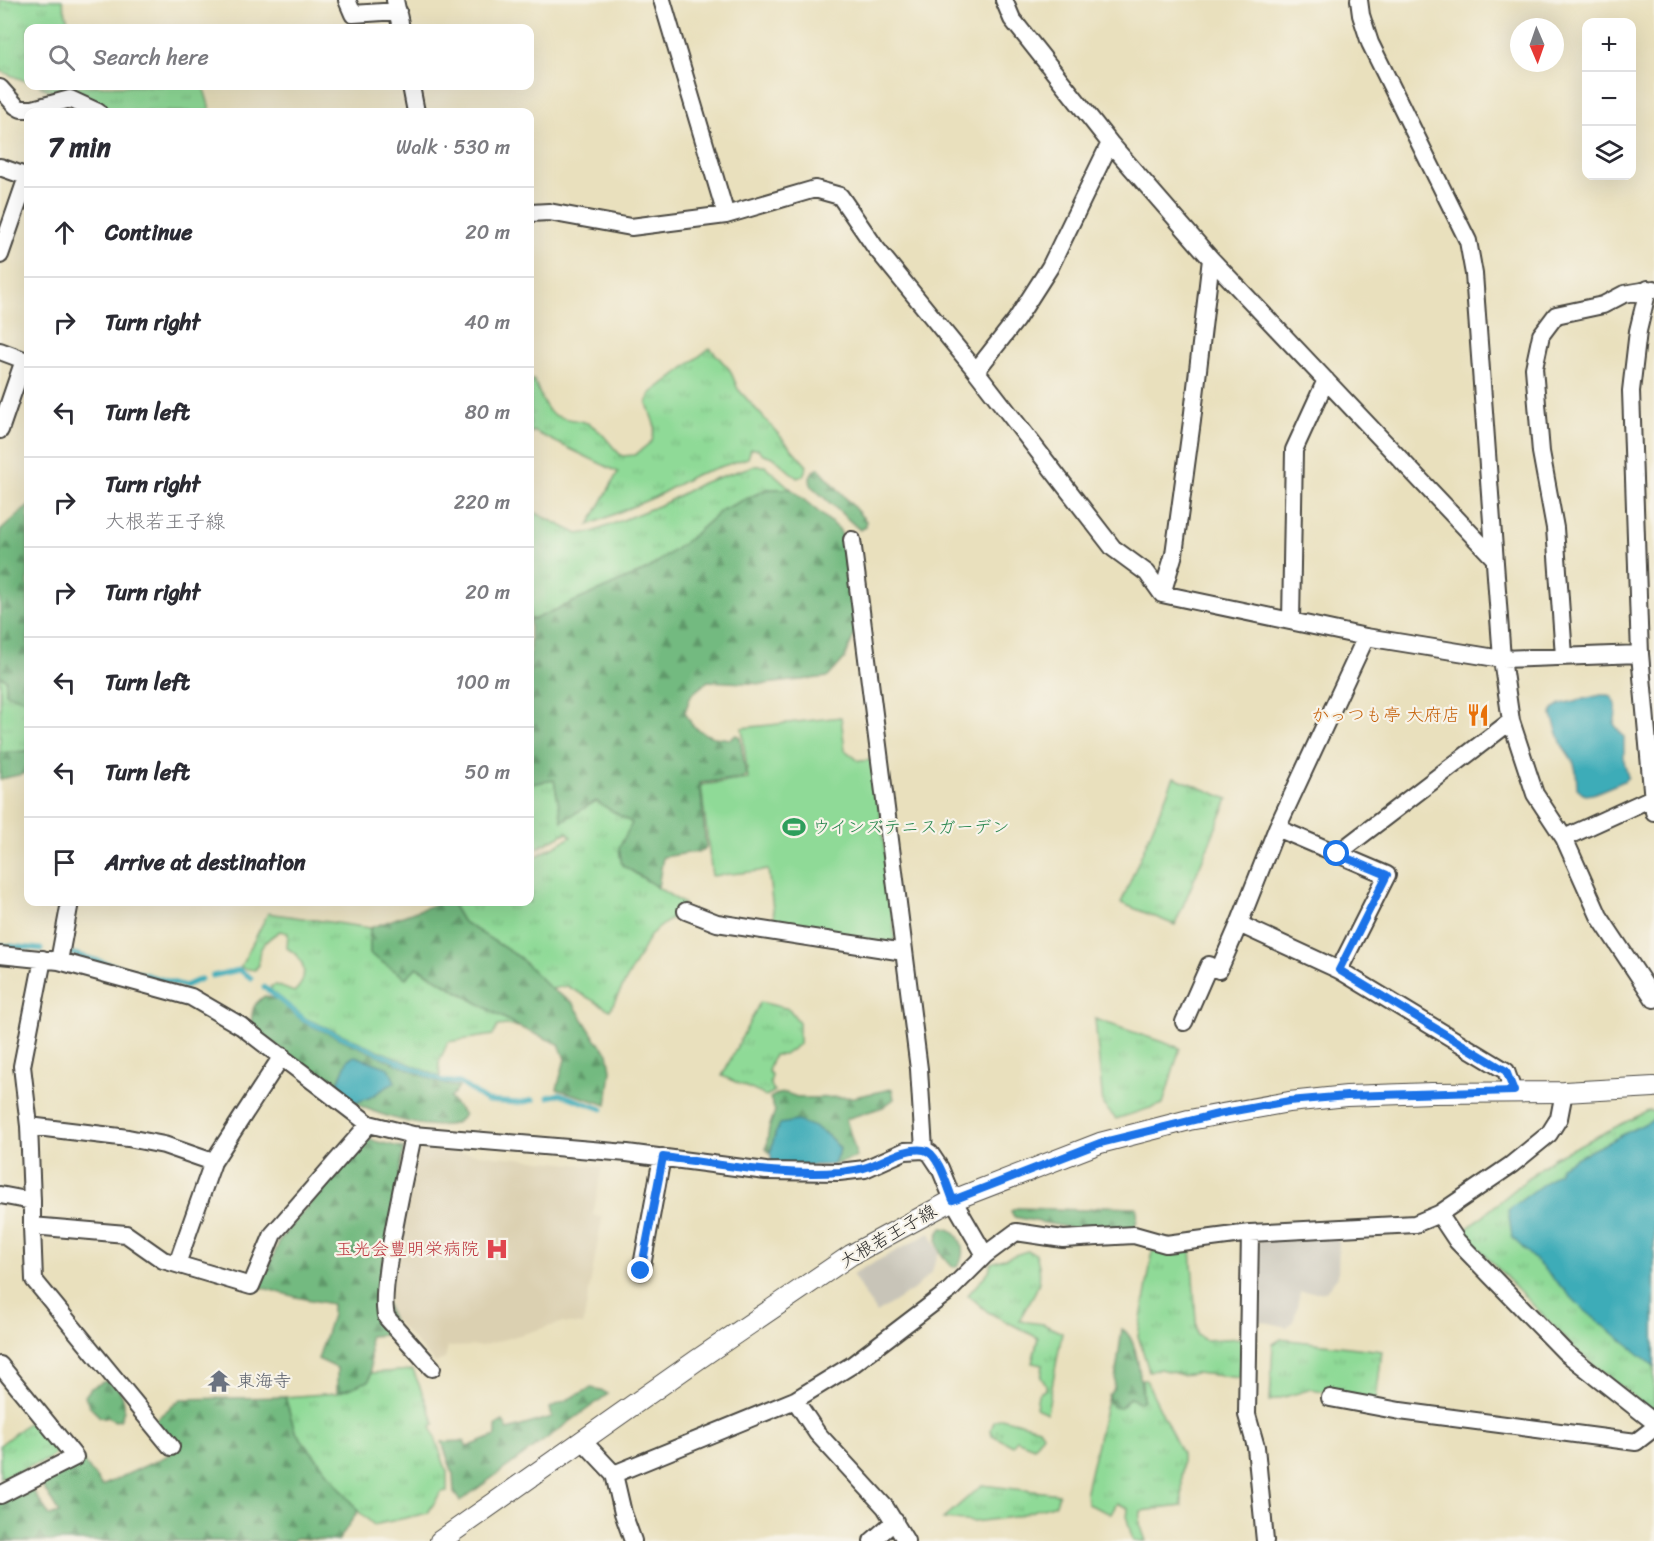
<!DOCTYPE html>
<meta charset="utf-8">
<style>
body{margin:0;font-family:Sriracha,"Klee One",sans-serif;background:#f2f2f3;color:#2b2b33}
.controls{position:absolute;right:18px;top:18px;display:grid;overflow:hidden;border-radius:12px;box-shadow:0 6px 24px #0002}
.controls button{width:54px;height:54px;display:grid;place-items:center;padding:0;border:0;border-bottom:2px solid #e1e1e2;background:#fff;color:#2b2b33;font:30px sans-serif}
.compass{position:absolute;left:1510px;top:18px;width:54px;height:54px;border-radius:50%;background:#fff;box-shadow:0 6px 24px #0002;rotate:178deg}
.stop{position:absolute;width:18px;height:18px;margin:-14px;border:4px solid #1a73e8;border-radius:50%;background:#fff}
.stop.end{background:#1a73e8;border-color:#fff;box-shadow:0 2px 6px #0008}
.list{margin:0;padding:0;list-style:none}
h2{display:flex;justify-content:space-between;align-items:center;height:78px;margin:0;padding:0 24px;font-size:26px}
h2 small{font-size:20px;font-weight:400;color:#7c7c81}
.list li{display:grid;grid-template-columns:39px 1fr auto;gap:18px;align-items:center;box-sizing:border-box;height:90px;padding:0 24px;border-top:2px solid #e1e1e2}
.list b{display:block;font-size:22px;white-space:nowrap}
.list p{margin:0;font-size:20px;white-space:nowrap;color:#7c7c81}
.list em{font-size:20px;font-style:normal;color:#7c7c81}
.icon{flex:none;width:33px;height:33px;fill:none;stroke:currentColor;stroke-width:2;stroke-linecap:round;stroke-linejoin:round}
.map{position:relative;flex:none;width:1654px;height:1541px;overflow:hidden}
.search{position:absolute;background:#fff;box-shadow:0 6px 24px #0002;left:24px;top:24px;width:510px;height:66px;display:flex;align-items:center;gap:15px;box-sizing:border-box;padding:0 21px;border-radius:12px;color:#7c7c81;font-size:22px}
.panel{position:absolute;background:#fff;box-shadow:0 6px 24px #0002;left:24px;top:108px;width:510px;height:798px;border-radius:12px}
.map>svg:first-child{display:block}
.built{fill:#dbd0b1}
.industrial{fill:#c8c4b8}
.grass{fill:url(#grass-tufts);stroke:#5d8261;stroke-width:1.5}
.forest{fill:url(#forest-firs);stroke:#4f7256;stroke-width:1.5}
.pitch{fill:#8fda97;stroke:#5d8261;stroke-width:1.5}
.water{fill:#3cacb8;stroke:#346c72;stroke-width:1.5}
.lines{fill:none;stroke-linecap:round;stroke-linejoin:round}
.stream{stroke:#3cacb8;stroke-width:5}
.minor-casing{stroke:#484641;stroke-width:20}
.tertiary-casing{stroke:#484641;stroke-width:22}
.minor{stroke:#fff;stroke-width:16}
.tertiary{stroke:#fff;stroke-width:20}
.route{stroke:#1a73e8;stroke-width:8}
.labels{text-anchor:middle;dominant-baseline:central;stroke-width:4.5;stroke-linejoin:round;paint-order:stroke}
.food-label{font-size:18px;fill:#c56008;stroke:#f7f3e8;text-anchor:end}
.leisure-label{font-size:18px;fill:#27864d;stroke:#f7f3e8;text-anchor:start}
.street-label{font-size:18px;fill:#2b2b2b;stroke:#f7f3e8}
.health-label{font-size:18px;fill:#be3a42;stroke:#f7f3e8;text-anchor:end}
.worship-label{font-size:18px;fill:#5b616d;stroke:#f7f3e8;text-anchor:start}
</style>
<div class="map">
<svg width="1654" height="1541" viewBox="0 0 1654 1541">
<defs>
<pattern id="grass-tufts" width="24" height="20" patternUnits="userSpaceOnUse" patternTransform="scale(1.5)"><rect width="24" height="20" fill="#8fda97"/><path d="M3 7l-1-3M5 7V3M7 7l1-3M15 17l-1-3M17 17v-4M19 17l1-3" fill="none" stroke="#7cbb82"/></pattern>
<pattern id="forest-firs" width="22" height="20" patternUnits="userSpaceOnUse" patternTransform="scale(1.5)"><rect width="22" height="20" fill="#73ba80"/><path d="M5 1l3.5 6h-7zM16 11l3.5 6h-7z" fill="#5f9769"/></pattern>
</defs>
<rect width="100%" height="100%" fill="#f7f3e8"/>
<filter id="ink" filterUnits="userSpaceOnUse"><feTurbulence type="fractalNoise" baseFrequency=".0167" numOctaves="2"/><feDisplacementMap in="SourceGraphic" scale="12" xChannelSelector="R" yChannelSelector="G"/><feConvolveMatrix kernelMatrix="1 2 1 2 8 2 1 2 1" color-interpolation-filters="sRGB"/></filter>
<filter id="wash" filterUnits="userSpaceOnUse"><feTurbulence type="fractalNoise" baseFrequency=".008" numOctaves="4" result="noise"/><feDisplacementMap in="SourceGraphic" scale="24" xChannelSelector="R" yChannelSelector="G"/><feGaussianBlur stdDeviation="1.35" result="paint"/><feColorMatrix in="noise" values="0 0 0 0 0 0 0 0 0 0 0 0 0 0 0 0 0 1.4 0 .05"/><feComposite in="paint" operator="in"/></filter>
<g filter="url(#wash)">
<rect width="100%" height="100%" fill="#e9e0bd"/>
<path class="built" d="M419,1148L602,1167L593,1215L602,1218L583,1325L561,1323L481,1346L448,1347L445,1359L435,1363L388,1313L390,1284Z"/>
<path class="industrial" d="M930,1233L939,1252L931,1273L913,1290L876,1313L852,1274Z
M1339,1235L1338,1276L1325,1292H1300L1294,1320L1287,1327L1256,1320L1257,1243L1259,1240Z"/>
<path class="grass" d="M0,0H62L70,28H28V82L0,71Z
M39,86H203L211,112H109L73,95H62Z
M710,348L730,370L738,389L807,466L803,476L797,478L773,457L763,454L758,449H751L748,458L695,475L655,497L589,525L618,472L533,431L530,435V380L533,379C539,389 543,407 551,413C560,420 576,419 587,423C603,430 610,446 622,456L635,455L652,441L655,427L647,403L650,394Z
M753,466H765L791,489H767L722,510L688,540L648,569L535,619H530V510L578,534L593,532L665,503L702,483Z
M0,676L6,679V693L28,701V751L0,753Z
M1174,777L1228,799L1175,925L1121,903Z
M554,780L562,821L596,801L633,823L619,848L622,865L684,904L673,917L651,934L610,1010L567,986L551,989L519,957L462,921L451,902H530V860L571,837L567,832L530,852V784Z
M268,913L370,928V954L406,978L416,967L519,1027L507,1025L498,1026L493,1035L448,1042L439,1062L440,1077L307,1019L271,990V986L276,985L294,992C310,978 305,958 287,948L288,933L280,931C267,939 256,948 259,965L255,970L240,968Z
M760,1002L789,1009L799,1022V1044L784,1055H774L768,1071L772,1076L770,1082L774,1092L766,1096L722,1076Z
M1095,1019L1180,1048L1163,1104L1116,1119L1103,1105Z
M1648,1111H1654V1413L1578,1352L1463,1232L1553,1158Z
M1191,1248L1197,1335L1205,1340L1242,1338L1240,1378L1196,1373L1182,1375L1160,1369L1149,1371L1138,1336L1153,1250Z
M1027,1251L1036,1254C1047,1288 1031,1294 1019,1321L1043,1324L1062,1333L1047,1413L1036,1408L1038,1394L1046,1389V1384L1041,1378L1043,1365L1032,1363L1038,1338L988,1312L968,1295L989,1271L991,1263Z
M1281,1339L1382,1351L1376,1401L1312,1389L1270,1401L1273,1344Z
M413,1370L435,1424L431,1426L447,1472V1491L441,1492L428,1513L374,1525L358,1511L295,1431L285,1397L337,1393L369,1381L371,1373Z
M1142,1379L1146,1380L1182,1454V1506L1141,1511L1140,1524L1146,1541H1133L1127,1519L1128,1508L1117,1503L1111,1514L1087,1504L1086,1490L1108,1396L1110,1403L1124,1405L1129,1398L1143,1400Z
M1001,1418L1039,1428L1043,1434L1034,1447L1016,1440L1013,1446L992,1435L991,1430L994,1421Z
M35,1421C46,1432 68,1446 49,1459L0,1478V1445L29,1422Z
M982,1485L1059,1494L1056,1504L1013,1517L974,1522L943,1519Z"/>
<path class="forest" d="M819,468L866,521V527L860,530L811,486L810,478L813,471Z
M768,489H791L839,529L850,552L856,630L845,658L828,677L765,684L708,681L691,695L685,712L692,725L705,734L714,737L731,739L736,735L740,737L746,775L743,778L700,783L706,848L702,851L663,857L658,887L622,865L619,848L632,823L596,801L562,821L554,780L530,784V619H535L648,569L688,540L722,510Z
M28,506V701L6,693V679L0,676V531Z
M28,751V773L0,779V753Z
M441,902H451L462,921L519,957L551,989L573,1003L596,1040L608,1053L611,1070L607,1105L557,1089L565,1059L559,1044L519,1027L417,967L406,978L370,954V928Z
M265,996L278,1000L305,1023L442,1084L459,1087L450,1098L464,1115C461,1117 460,1121 457,1122C432,1134 377,1114 354,1103L369,1098L395,1082L348,1059L335,1090L251,1026C252,1011 252,1004 265,996Z
M892,1089L894,1099L883,1107L846,1119L857,1157L833,1165L840,1149C818,1119 807,1127 775,1134L770,1153L766,1149L769,1128L775,1111L770,1098L777,1094L786,1093L800,1098L854,1097Z
M366,1139L404,1148L379,1284L398,1334L369,1336L371,1373L369,1381L337,1393V1368L318,1359L332,1315V1304L296,1297L260,1287L281,1238L362,1141Z
M1104,1206L1136,1207C1139,1214 1137,1225 1132,1230H1082L1014,1217L1011,1211L1017,1208L1087,1210Z
M942,1228C960,1228 969,1253 957,1266L953,1267C941,1257 931,1241 942,1228Z
M1122,1329C1139,1338 1140,1382 1143,1400L1140,1402L1129,1398L1120,1408L1113,1407L1108,1396L1114,1388Z
M105,1381C123,1385 129,1406 120,1420L115,1421L108,1417H100L89,1406L85,1396L91,1388Z
M591,1388L601,1390L608,1394L460,1501L454,1493L453,1474L442,1442L464,1441L467,1447L496,1436V1425L503,1421L508,1430L552,1417L550,1408Z
M285,1397L295,1431L358,1511L338,1541L296,1538L292,1541H0V1501L31,1488L50,1516L59,1513L40,1482L83,1460L102,1486L171,1454L155,1420L181,1399Z"/>
<path class="pitch" d="M841,717L845,750L859,761L874,760L895,938L890,943L775,924L768,870L712,876L701,785L748,779L742,728Z"/>
<path class="water" d="M1601,695H1609C1620,702 1616,713 1614,724L1624,737V761L1628,777L1624,781L1593,794L1585,795L1577,788L1576,771L1573,761L1562,745L1552,716L1553,709L1561,704Z
M355,1056L389,1068L395,1082L369,1098L354,1103L335,1090L348,1059Z
M1654,1119V1366L1583,1309L1512,1237L1508,1210L1559,1172L1560,1166Z
M797,1121C817,1127 827,1132 840,1149L833,1165L771,1166C770,1150 773,1137 780,1124Z"/>
<g class="lines">
<path class="stream" d="M0,945L41,949
M71,953L185,986L201,979
M212,976L239,970L251,978
M264,987L306,1021L442,1081L460,1083L487,1101L519,1103L533,1100
M548,1097L560,1094L602,1109"/>
</g>
</g>
<g filter="url(#ink)">
<g class="lines">
<g class="minor-casing">
<path id="minor" d="M347,0L353,14L398,11
M395,0L401,28
M662,0L726,215
M1004,0L1012,19L1039,53L1110,143L1211,259L1493,557
M1359,0L1361,15L1370,43L1468,241L1474,274L1502,659L1511,721L1535,794L1564,838L1599,916L1654,999
M411,86L416,112
M0,88L16,106L21,109H33L70,99L98,112
M0,167L28,177
M530,213L549,212L631,227L726,215L815,189L840,196L875,247L976,371L1113,548L1147,573L1162,594L1366,637L1502,659L1640,654
M0,255L27,177
M1648,289L1638,331L1631,391L1640,654L1654,812
M0,351L24,360L0,430
M976,371L1016,320L1050,267L1110,143
M852,540L919,1069L924,1150
M1162,594L1174,554L1192,421L1211,259
M1291,621L1294,450L1326,380
M1366,637L1277,828L1239,924L1339,970L1506,1071L1513,1091
M1564,656L1555,528L1541,452L1534,368L1541,335L1556,315L1603,305L1624,294L1654,289
M1277,828L1387,875L1339,970
M1564,838L1654,797
M1337,854L1511,721
M686,911L717,923L904,952
M0,955L59,961L191,997L241,1026L369,1124L413,1135L627,1153L766,1171L839,1172L865,1169L905,1151L924,1150L930,1153L940,1168L953,1200L985,1255
M59,961L70,902
M1184,1022L1209,965L1219,970L1239,924
M29,1126L128,1138L164,1145L213,1162
M413,1135C407,1167 376,1296 387,1318L432,1368
M0,1195L32,1201V1226L126,1234L163,1260L251,1286L273,1234L369,1124
M32,1201L29,1126L22,1066L43,959
M1439,1214L1457,1241L1565,1352L1654,1422
M32,1226L34,1280L171,1447
M1250,1233L1247,1415L1256,1447L1265,1541
M177,1264L213,1162L282,1056
M641,1271L662,1157
M0,1365L75,1457L0,1495
M1330,1398L1400,1411L1636,1442L1654,1428
M795,1400L817,1433L885,1507L906,1541
M582,1440L614,1474
M633,1541L623,1513L614,1474L795,1400L852,1365L949,1291L985,1255L1016,1232L1063,1239L1134,1235L1166,1244L1250,1233L1415,1224L1439,1214L1511,1165L1549,1134L1559,1118L1564,1092
M872,1541L895,1521"/>
</g>
<g class="tertiary-casing">
<path id="tertiary" d="M440,1541L697,1360L851,1255L953,1200L1100,1143L1189,1120L1289,1102L1347,1096L1432,1093L1564,1092L1654,1087"/>
</g>
<use href="#minor" class="minor"/>
<use href="#tertiary" class="tertiary"/>
</g>
</g>
<g class="lines" filter="url(#ink)">
<path class="route" d="M641,1271L663,1157C722,1164 781,1177 840,1172C849,1171 859,1170 867,1167C885,1161 905,1147 924,1150C938,1152 948,1188 953,1200L1100,1143L1218,1114L1289,1101L1347,1096L1514,1091L1506,1071L1339,970L1387,875L1337,854"/>
</g>
<defs>
<g id="restaurant-bare" transform="scale(1.8)"><path d="M-5-6h1v4h1v-4h1v4h1v-4h1v5L-1.5 .5V6h-2V.5L-5-1ZM5-6V6H3V1.5H1.5Q1.5-4 5-6Z" fill="#e8710a" stroke="#f7f3e8" stroke-width="2.5" paint-order="stroke"/></g>
<g id="stadium-bare" transform="scale(1.8)"><path d="M0-5a6.5 5 0 1 0 0 10a6.5 5 0 1 0 0-10ZM-3.5-1.8h7v3.6h-7Z" fill="#2e9e5b" stroke="#f7f3e8" stroke-width="2.5" paint-order="stroke"/></g>
<g id="hospital-bare" transform="scale(1.8)"><path d="M-5-5h3v3.5h4V-5h3V5h-3V1.5h-4V5h-3Z" fill="#e0444e" stroke="#f7f3e8" stroke-width="2.5" paint-order="stroke"/></g>
<g id="temple-bare" transform="scale(1.8)"><path d="M0-6L5-2H3V0L6.5 2.5H4V6H1.5V3h-3V6H-4V2.5H-6.5L-3 0V-2H-5Z" fill="#6b7280" stroke="#f7f3e8" stroke-width="2.5" paint-order="stroke"/></g>
</defs>
<g fill-rule="evenodd">
<use href="#restaurant-bare" x="1478" y="715"/>
<use href="#stadium-bare" x="794" y="827"/>
<use href="#hospital-bare" x="497" y="1249"/>
<use href="#temple-bare" x="219" y="1381"/>
</g>
<g class="labels">
<g class="food-label">
<text x="1460" y="715">かっつも亭 大府店</text>
</g>
<g class="leisure-label">
<text x="812" y="827">ウインズテニスガーデン</text>
</g>
<g class="street-label">
<text transform="translate(888 1236) rotate(-30)">大根若王子線</text>
</g>
<g class="health-label">
<text x="479" y="1249">玉光会豊明栄病院</text>
</g>
<g class="worship-label">
<text x="237" y="1381">東海寺</text>
</g>
</g>
</svg>
<div class="controls">
<button>+</button>
<button>−</button>
<button><svg class="icon" aria-label="layers" viewBox="0 0 24 24"><path d="M12 4l9 5-9 5-9-5zM3 14l9 5 9-5"/></svg></button>
</div>
<svg class="compass" viewBox="-18 -18 36 36"><path d="M0-13l5 13h-10z" fill="#e53935"/><path d="M0 13l5-13h-10z" fill="#7c7c81"/></svg>
<div class="stop" style="left:1337px;top:854px"></div>
<div class="stop end" style="left:641px;top:1271px"></div>
<div class="search"><svg class="icon" aria-label="search" viewBox="0 0 24 24"><circle cx="10" cy="10" r="6"/><path d="M15 15l6 6"/></svg>Search here</div>
<section class="panel">
<h2>7 min<small>Walk · 530 m</small></h2>
<ul class="list">
<li><svg class="icon" aria-label="ahead" viewBox="0 0 24 24"><path d="M12 20V5M6 11l6-6 6 6"/></svg><div><b>Continue</b></div><em>20 m</em></li>
<li><svg class="icon" aria-label="right" viewBox="0 0 24 24"><path d="M7 20v-9h11M14 6l5 5-5 5"/></svg><div><b>Turn right</b></div><em>40 m</em></li>
<li><svg class="icon" aria-label="left" viewBox="0 0 24 24"><path d="M17 20v-9H6M10 6l-5 5 5 5"/></svg><div><b>Turn left</b></div><em>80 m</em></li>
<li><svg class="icon" aria-label="right" viewBox="0 0 24 24"><path d="M7 20v-9h11M14 6l5 5-5 5"/></svg><div><b>Turn right</b><p>大根若王子線</p></div><em>220 m</em></li>
<li><svg class="icon" aria-label="right" viewBox="0 0 24 24"><path d="M7 20v-9h11M14 6l5 5-5 5"/></svg><div><b>Turn right</b></div><em>20 m</em></li>
<li><svg class="icon" aria-label="left" viewBox="0 0 24 24"><path d="M17 20v-9H6M10 6l-5 5 5 5"/></svg><div><b>Turn left</b></div><em>100 m</em></li>
<li><svg class="icon" aria-label="left" viewBox="0 0 24 24"><path d="M17 20v-9H6M10 6l-5 5 5 5"/></svg><div><b>Turn left</b></div><em>50 m</em></li>
<li><svg class="icon" aria-label="arrive" viewBox="0 0 24 24"><path d="M6 21V4h12l-3 4 3 4H6"/></svg><div><b>Arrive at destination</b></div></li>
</ul>
</section>
</div>
